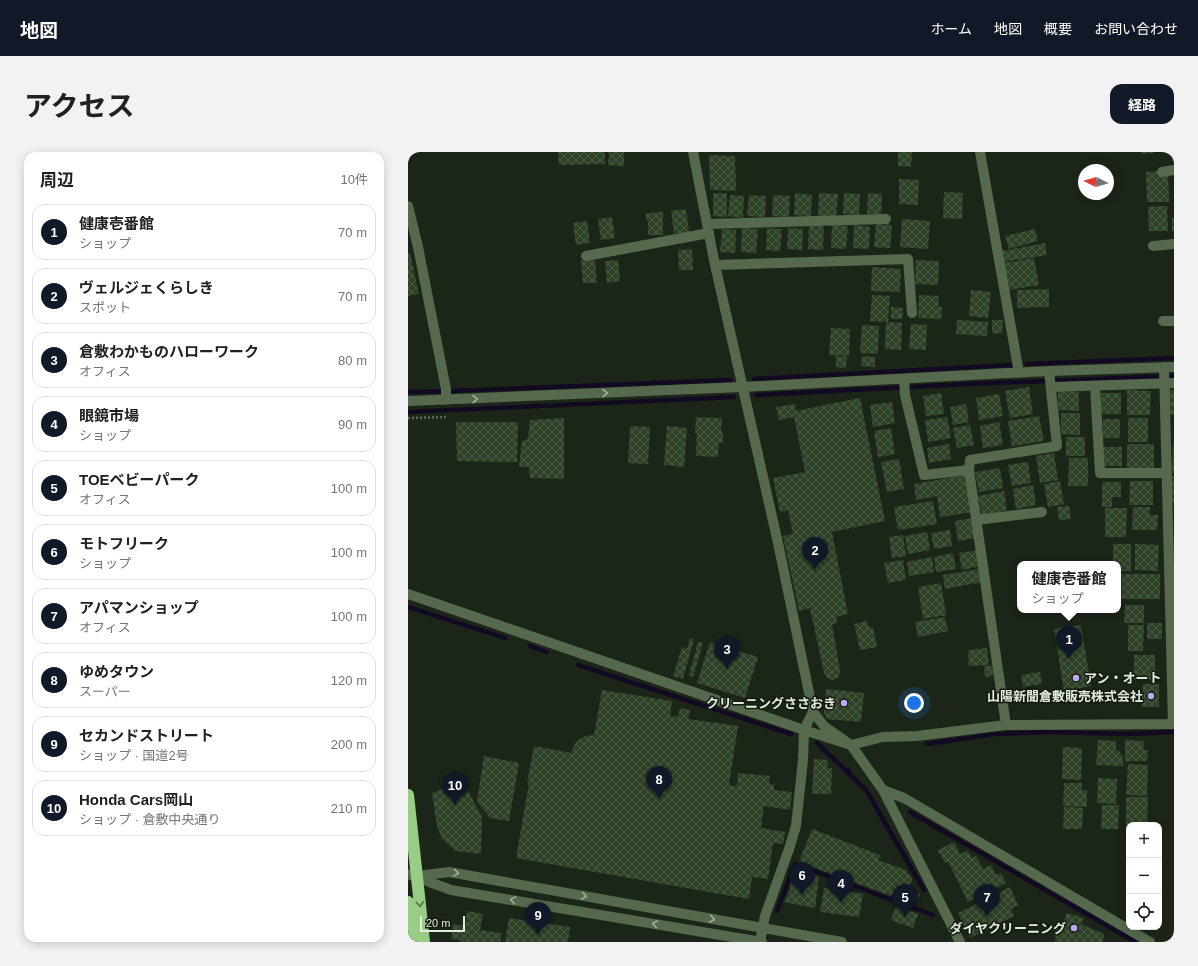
<!DOCTYPE html>
<html lang="ja">
<meta charset="utf-8">
<style>
body{margin:0;font-family:Arial,"Noto Sans JP",sans-serif;background:#f2f2f2;color:#202124}
.controls{position:absolute;right:12px;bottom:12px;display:grid;overflow:hidden;border-radius:8px;box-shadow:0 2px 10px #0003}
.controls button{width:36px;height:36px;display:grid;place-items:center;padding:0;border:0;border-bottom:1px solid #e0e0e0;background:#fff;color:#202124;font:20px sans-serif}
.compass{position:absolute;left:670px;top:12px;width:36px;height:36px;border-radius:50%;background:#fff;box-shadow:0 2px 10px #0003;rotate:275deg}
.scale{position:absolute;left:12px;bottom:10px;width:45px;box-sizing:border-box;padding-left:4px;border:2px solid #e3eae1;border-top:0;font-size:11px;line-height:14px;white-space:nowrap;color:#e3eae1;-webkit-text-stroke:3px #131c0f;paint-order:stroke}
.you{position:absolute;left:506px;top:551px;width:14px;height:14px;margin:-10px;border:3px solid #fff;border-radius:50%;background:#1a73e8;box-shadow:0 0 0 6px #1a73e833}
.badge{display:grid;place-items:center;width:26px;height:26px;border-radius:50%;background:#111827;color:#fff;font-size:13px;font-weight:700}
.pin{position:absolute;translate:-50% -33px;filter:drop-shadow(0 1px 2px #0008)}
.pin::after{content:'';position:absolute;top:21px;width:14px;height:12px;background:inherit;clip-path:polygon(0 0,100% 0,50% 100%)}
.popup{position:absolute;left:609px;top:409px;width:104px;height:52px;box-sizing:border-box;display:grid;place-content:center;border-radius:8px;background:#fff;filter:drop-shadow(0 1px 3px #0005);font-size:13px;white-space:nowrap;color:#757577}
.popup b{font-size:15px;color:#202124}
.popup::after{content:'';position:absolute;left:50%;top:100%;margin-left:-8px;border:8px solid transparent;border-top-color:#fff}
.list{margin:0;padding:0;list-style:none}
h2{display:flex;justify-content:space-between;align-items:center;height:52px;margin:0;padding:0 16px;font-size:17px}
h2 small{font-size:13px;font-weight:400;color:#757577}
.list li{display:grid;grid-template-columns:26px 1fr auto;gap:12px;align-items:center;box-sizing:border-box;height:56px;margin:0 8px 8px;padding:0 8px;border:1px solid #e0e0e0;border-radius:12px}
.list b{display:block;font-size:15px;white-space:nowrap}
.list p{margin:0;font-size:13px;white-space:nowrap;color:#757577}
.list em{font-size:13px;font-style:normal;color:#757577}
.icon{flex:none;width:22px;height:22px;fill:none;stroke:currentColor;stroke-width:2;stroke-linecap:round;stroke-linejoin:round}
.map{position:relative;flex:none;width:766px;height:790px;overflow:hidden;border-radius:12px}
header{display:flex;align-items:center;gap:24px;box-sizing:border-box;height:56px;padding:0 20px;background:#111827;color:#fff}
header strong{font-size:19px}
nav{display:flex;gap:22px;margin-inline-start:auto;font-size:14px}
.intro{display:flex;align-items:center;justify-content:space-between;box-sizing:border-box;height:96px;padding:0 24px}
h1{margin:0;font-size:28px}
.button{padding:10px 18px;border-radius:12px;background:#111827;color:#fff;font-size:14px;font-weight:700}
main{display:flex;gap:24px;padding:0 24px}
aside{flex:1;background:#fff;border-radius:12px;box-shadow:0 2px 10px #0003}
.map>svg:first-child{display:block}
.lines{fill:none;stroke-linecap:round;stroke-linejoin:round}
.stream{stroke:#120923;stroke-width:4.5}
.building{fill:url(#building-cross-hatch)}
.path{stroke:#5f685c;stroke-width:2.5;stroke-dasharray:2 2;stroke-linecap:butt}
.minor{stroke:#55694d;stroke-width:10}
.highway{stroke:#99cd85;stroke-width:12}
.oneway{stroke:#a3b09e}
.oneway2{stroke:#56744a}
.poi-dot{fill:#bea9f5;stroke:#131c0f;stroke-width:1.5}
.labels{text-anchor:middle;dominant-baseline:central;stroke-width:3;stroke-linejoin:round;paint-order:stroke}
.poi-label{font-size:13px;font-weight:bold;fill:#e3eae1;stroke:#131c0f;text-anchor:end}
</style>
<header>
<strong>地図</strong>
<nav><a>ホーム</a><a>地図</a><a>概要</a><a>お問い合わせ</a></nav>
</header>
<div class="intro"><h1>アクセス</h1><a class="button">経路</a></div>
<main>
<aside>
<h2>周辺<small>10件</small></h2>
<ul class="list">
<li><span class="badge">1</span><div><b>健康壱番館</b><p>ショップ</p></div><em>70 m</em></li>
<li><span class="badge">2</span><div><b>ヴェルジェくらしき</b><p>スポット</p></div><em>70 m</em></li>
<li><span class="badge">3</span><div><b>倉敷わかものハローワーク</b><p>オフィス</p></div><em>80 m</em></li>
<li><span class="badge">4</span><div><b>眼鏡市場</b><p>ショップ</p></div><em>90 m</em></li>
<li><span class="badge">5</span><div><b>TOEベビーパーク</b><p>オフィス</p></div><em>100 m</em></li>
<li><span class="badge">6</span><div><b>モトフリーク</b><p>ショップ</p></div><em>100 m</em></li>
<li><span class="badge">7</span><div><b>アパマンショップ</b><p>オフィス</p></div><em>100 m</em></li>
<li><span class="badge">8</span><div><b>ゆめタウン</b><p>スーパー</p></div><em>120 m</em></li>
<li><span class="badge">9</span><div><b>セカンドストリート</b><p>ショップ · 国道2号</p></div><em>200 m</em></li>
<li><span class="badge">10</span><div><b>Honda Cars岡山</b><p>ショップ · 倉敷中央通り</p></div><em>210 m</em></li>
</ul>
</aside>
<div class="map">
<svg width="766" height="790" viewBox="0 0 766 790">
<defs>
<pattern id="building-cross-hatch" width="8" height="8" patternUnits="userSpaceOnUse"><rect width="8" height="8" fill="#2e4227"/><path d="M0 0l8 8M0 8l8-8" fill="none" stroke="#4c5d46"/></pattern>
</defs>
<rect width="100%" height="100%" fill="#1c2618"/>
<g class="lines">
<path class="stream" d="M619,212L766,206
M346,227L604,213
M0,240L44,239L322,228
M348,243L560,232L766,224
M0,260L326,245
M0,455L97,486
M122,494L138,500
M170,513L383,582
M409,591L438,619L440,618
M519,592L587,582L642,580L718,582L766,580
M438,619L458,638L516,738
M502,660L727,790
M369,759L387,712L525,763"/>
</g>
<path class="building" d="M150,0H197V12L151,13Z
M201,0H216V14L200,13Z
M490,0H504L503,15L490,14Z
M733,0H745V1L734,2Z
M301,3L327,4L328,39L302,38Z
M760,19L761,50H739L738,20Z
M491,27L511,28L510,53L491,52Z
M536,40L555,41L554,67L535,66Z
M305,41H319V65L305,64Z
M387,41L404,43L403,64L386,63Z
M411,41L430,42L428,66L410,64Z
M436,41L452,42L451,63L435,62Z
M460,41L474,42L473,63L459,62Z
M322,43L336,44L335,66L320,64Z
M341,43L358,44L357,65L339,64Z
M365,43L382,44L381,65L364,64Z
M759,54L760,79H741L740,55Z
M278,57L281,80L266,82L263,59Z
M255,60V83H240V69H238V61Z
M204,65L207,86L193,88L190,67Z
M764,66H766V79H764Z
M494,67L522,69L520,97L492,95Z
M179,69L182,91L168,93L165,71Z
M468,72L484,73L482,96L466,95Z
M401,73L416,74L415,98L400,97Z
M424,73L440,74L438,97L423,96Z
M446,73L462,75L461,97L445,96Z
M334,76L350,77L348,101L333,100Z
M359,76L374,77L372,99L358,98Z
M380,76L395,77L394,98L379,97Z
M314,77L328,78L327,101L312,100Z
M627,77L630,89L601,97L597,84Z
M637,91L639,103L595,110L594,99Z
M284,97L285,118H271L270,98Z
M0,101H2L11,142L0,144Z
M626,106L631,133L600,138L596,111Z
M187,108L189,131H175L173,109Z
M210,108L212,129L199,131L197,109Z
M508,108L531,109L530,133L507,132Z
M464,115L493,117L492,140L463,139Z
M641,137V155L609,156V138Z
M563,138L583,140L580,166L561,164Z
M464,143L482,144L480,170L462,169Z
M511,143L531,144L530,155H534L533,167L510,166Z
M483,155L495,156L494,167H483Z
M549,168L580,170L579,184L548,182Z
M584,168H595L594,182L584,181Z
M478,170L494,171L493,198L477,197Z
M503,172L519,173L518,198L501,197Z
M454,173L471,174L470,202L452,201Z
M423,176L442,177L441,204L421,203Z
M428,204L439,205L438,216L428,215Z
M454,204L467,205V215L453,214Z
M621,235L625,262L602,266L597,239Z
M719,238L743,239L742,263H719Z
M761,238H766V263H761Z
M650,239L671,240V259L650,258Z
M533,241L536,262L518,264L515,244Z
M693,241H713V262H693Z
M591,242L595,264L571,268L568,246Z
M452,246L477,369L424,380L440,462L428,465L429,471L424,472L432,518L431,525L426,528L420,527L416,521L402,456L391,459L375,384L385,382L380,358L372,360L365,326L397,320L386,265L371,268L368,255L387,252L388,259Z
M484,250L487,271L465,275L462,253Z
M558,252L561,270L545,273L542,255Z
M653,261H672V283L653,282Z
M631,264L636,289L604,294L600,269Z
M288,265L314,266L313,281H315V291H311L310,305L288,304L289,281H287Z
M539,265L543,286L520,290L517,268Z
M156,266V327L122,326L121,315H111L114,289L120,287L122,268Z
M720,266H740V290H720Z
M695,267H712V286H695Z
M48,270H110L109,310L49,309Z
M591,270L595,293L575,296L572,274Z
M562,273L566,293L549,296L545,276Z
M222,274L242,275L240,312L220,311Z
M259,274L279,276L276,315L256,313Z
M483,276L487,302L470,305L466,279Z
M658,285H677V304H658Z
M541,292L543,307L521,311L519,296Z
M719,292H746V319H719Z
M765,292H766V321H764Z
M695,295H714V314H694Z
M646,301L650,328L632,331L628,304Z
M661,306H680V334H660Z
M491,307L496,337L479,340L473,310Z
M620,310L623,331L604,334L600,313Z
M592,316L595,336L571,340L567,320Z
M558,323L565,360L532,365L529,344L508,348L506,332Z
M764,324H766V350H764Z
M652,329L656,352L640,355L636,332Z
M722,329H745V353H721Z
M694,330H713V345H704V355H694Z
M625,333L628,353L608,357L605,337Z
M596,339L599,358L574,363L570,344Z
M525,349L529,372L490,378L486,355Z
M661,354L663,367L651,368L649,355Z
M725,355H742V363H750L749,378H724Z
M697,356H719L718,385H697Z
M565,366L568,386L550,389L547,369Z
M542,378L544,394L526,397L523,381Z
M519,380L522,398L500,402L497,384Z
M495,383L498,404L484,406L481,385Z
M705,392H723V419H710V412H705Z
M727,392L751,393L750,419L727,418Z
M570,398L573,414L554,418L551,401Z
M545,401L548,417L528,420L526,405Z
M524,405L526,420L501,424L499,410Z
M495,408L498,428L480,431L476,411Z
M572,417L574,430L537,437L535,423Z
M711,422H752V447H711Z
M533,431L538,463L515,467L510,435Z
M717,453H736V471H716Z
M537,465L540,479L510,485L507,470Z
M459,469L461,476L465,475L469,495L452,498L446,472Z
M739,471H754V487H739Z
M673,473L683,534L656,539L646,477Z
M720,473H736L735,499H720Z
M282,486L286,487L275,527L265,524L274,495L279,497Z
M290,490L295,491L285,525L281,523Z
M302,490L350,505L337,546L289,531Z
M579,496L581,513L561,514L560,498Z
M726,503H747V528H726Z
M576,514H584L585,524L577,525Z
M632,520L634,532L615,535L613,523Z
M735,532H751V555H734Z
M418,537L456,541L453,570L419,567L416,561Z
M194,538L264,549L262,564L270,565L272,556L282,558L280,567L330,574L321,633L329,634L330,621L362,624L361,632H366V638L384,640L382,658L356,654L353,676L377,680L375,692L365,691L360,727L344,725L341,747L108,706L121,631H119L126,594L163,601L166,593L170,588L178,584L186,583Z
M690,588L708,589V598L711,599L715,605V614L688,613Z
M717,588L735,589L736,598H740L739,609H717Z
M655,595L674,596L673,628L654,627Z
M76,604L111,611L101,669L82,666L69,649Z
M406,607L420,608L419,616H424L423,642H404Z
M720,612L740,613L739,644L718,643Z
M53,626L74,665L73,702L48,699L34,687L29,674L24,642Z
M690,626L709,627L708,652L689,651Z
M656,631H674V638H679V655L655,654Z
M718,645H740L739,673H721V678H718Z
M694,653H711L710,677H693Z
M656,655L675,656L674,677H655Z
M404,677L472,703L470,708L498,718L504,727L501,738L512,742L508,753L391,710Z
M546,690L552,702L560,699L564,706L568,704L575,717L583,713L588,723L593,721L598,731L560,750L540,709L537,711L530,698Z
M387,719L411,724L407,756L376,750L383,735L381,734Z
M602,735L610,753L603,757L606,764L562,786L550,761Z
M416,736L455,742L451,765L412,760Z
M488,754L510,762L505,776L483,768Z
M59,759L75,762L72,778L94,781L92,790H52L53,788L43,787L45,772L57,774Z
M658,761L676,766L673,772L696,782L695,790H647L648,778L656,773Z
M101,766L162,775L160,790H97Z"/>
<g class="lines">
<path class="path" d="M0,266L40,265"/>
<path class="minor" d="M285,0L307,113L370,391L405,560L416,574L443,593L475,638L552,790
M572,0L611,221
M754,20L766,18
M0,54L10,95L38,237V248
M299,72L478,67
M745,94L766,92
M178,104L301,81
M307,113L500,107L504,161
M755,169H766
M756,215L765,572
M496,227L497,243L516,323L561,318L562,308L649,294L641,219
M687,234L692,321H759
M643,235L766,231
M0,249L334,235L641,219L766,215
M561,318L598,573
M568,368L634,360
M0,442L396,578L405,560
M475,638L496,646L742,790
M0,722L43,738L354,790
M9,724L41,720L434,790
M352,790L357,764L381,697L388,674L395,608L396,578L443,593L475,585L509,584L598,573L766,572"/>
<path class="highway" d="M0,643L16,790
M0,750L4,790"/>
</g>
<defs><path id="oneway-chevron" d="M-2-3.5L2.5 0L-2 3.5" fill="none" stroke-width="1.6" stroke-linecap="round" stroke-linejoin="round"/></defs>
<g class="oneway">
<use href="#oneway-chevron" transform="translate(197 241) rotate(-2)"/>
<use href="#oneway-chevron" transform="translate(67 247) rotate(-2)"/>
<use href="#oneway-chevron" transform="translate(48 721) rotate(9)"/>
<use href="#oneway-chevron" transform="translate(176 744) rotate(10)"/>
<use href="#oneway-chevron" transform="translate(105 748) rotate(-170)"/>
<use href="#oneway-chevron" transform="translate(304 767) rotate(10)"/>
<use href="#oneway-chevron" transform="translate(247 772) rotate(-170)"/>
</g>
<use class="oneway2" href="#oneway-chevron" transform="translate(12 752) rotate(84)"/>
<g class="poi-dot">
<circle cx="668" cy="526" r="4"/>
<circle cx="743" cy="544" r="4"/>
<circle cx="436" cy="551" r="4"/>
<circle cx="666" cy="776" r="4"/>
</g>
<g class="labels">
<g class="poi-label">
<text x="676" y="526" text-anchor="start">アン・オート</text>
<text x="735" y="544">山陽新聞倉敷販売株式会社</text>
<text x="428" y="551">クリーニングささおき</text>
<text x="658" y="776">ダイヤクリーニング</text>
</g>
</g>
</svg>
<div class="controls">
<button>+</button>
<button>−</button>
<button><svg class="icon" aria-label="locate" viewBox="0 0 24 24"><circle cx="12" cy="12" r="6"/><path d="M12 2v4M12 18v4M2 12h4M18 12h4"/></svg></button>
</div>
<svg class="compass" viewBox="-18 -18 36 36"><path d="M0-13l5 13h-10z" fill="#e53935"/><path d="M0 13l5-13h-10z" fill="#757577"/></svg>
<div class="scale">20 m</div>
<div class="you"></div>
<div class="pin badge" style="left:661px;top:507px">1</div>
<div class="popup"><b>健康壱番館</b>ショップ</div>
<div class="pin badge" style="left:407px;top:418px">2</div>
<div class="pin badge" style="left:319px;top:517px">3</div>
<div class="pin badge" style="left:433px;top:751px">4</div>
<div class="pin badge" style="left:497px;top:765px">5</div>
<div class="pin badge" style="left:394px;top:743px">6</div>
<div class="pin badge" style="left:579px;top:765px">7</div>
<div class="pin badge" style="left:251px;top:647px">8</div>
<div class="pin badge" style="left:130px;top:783px">9</div>
<div class="pin badge" style="left:47px;top:653px">10</div>
</div>
</main>
